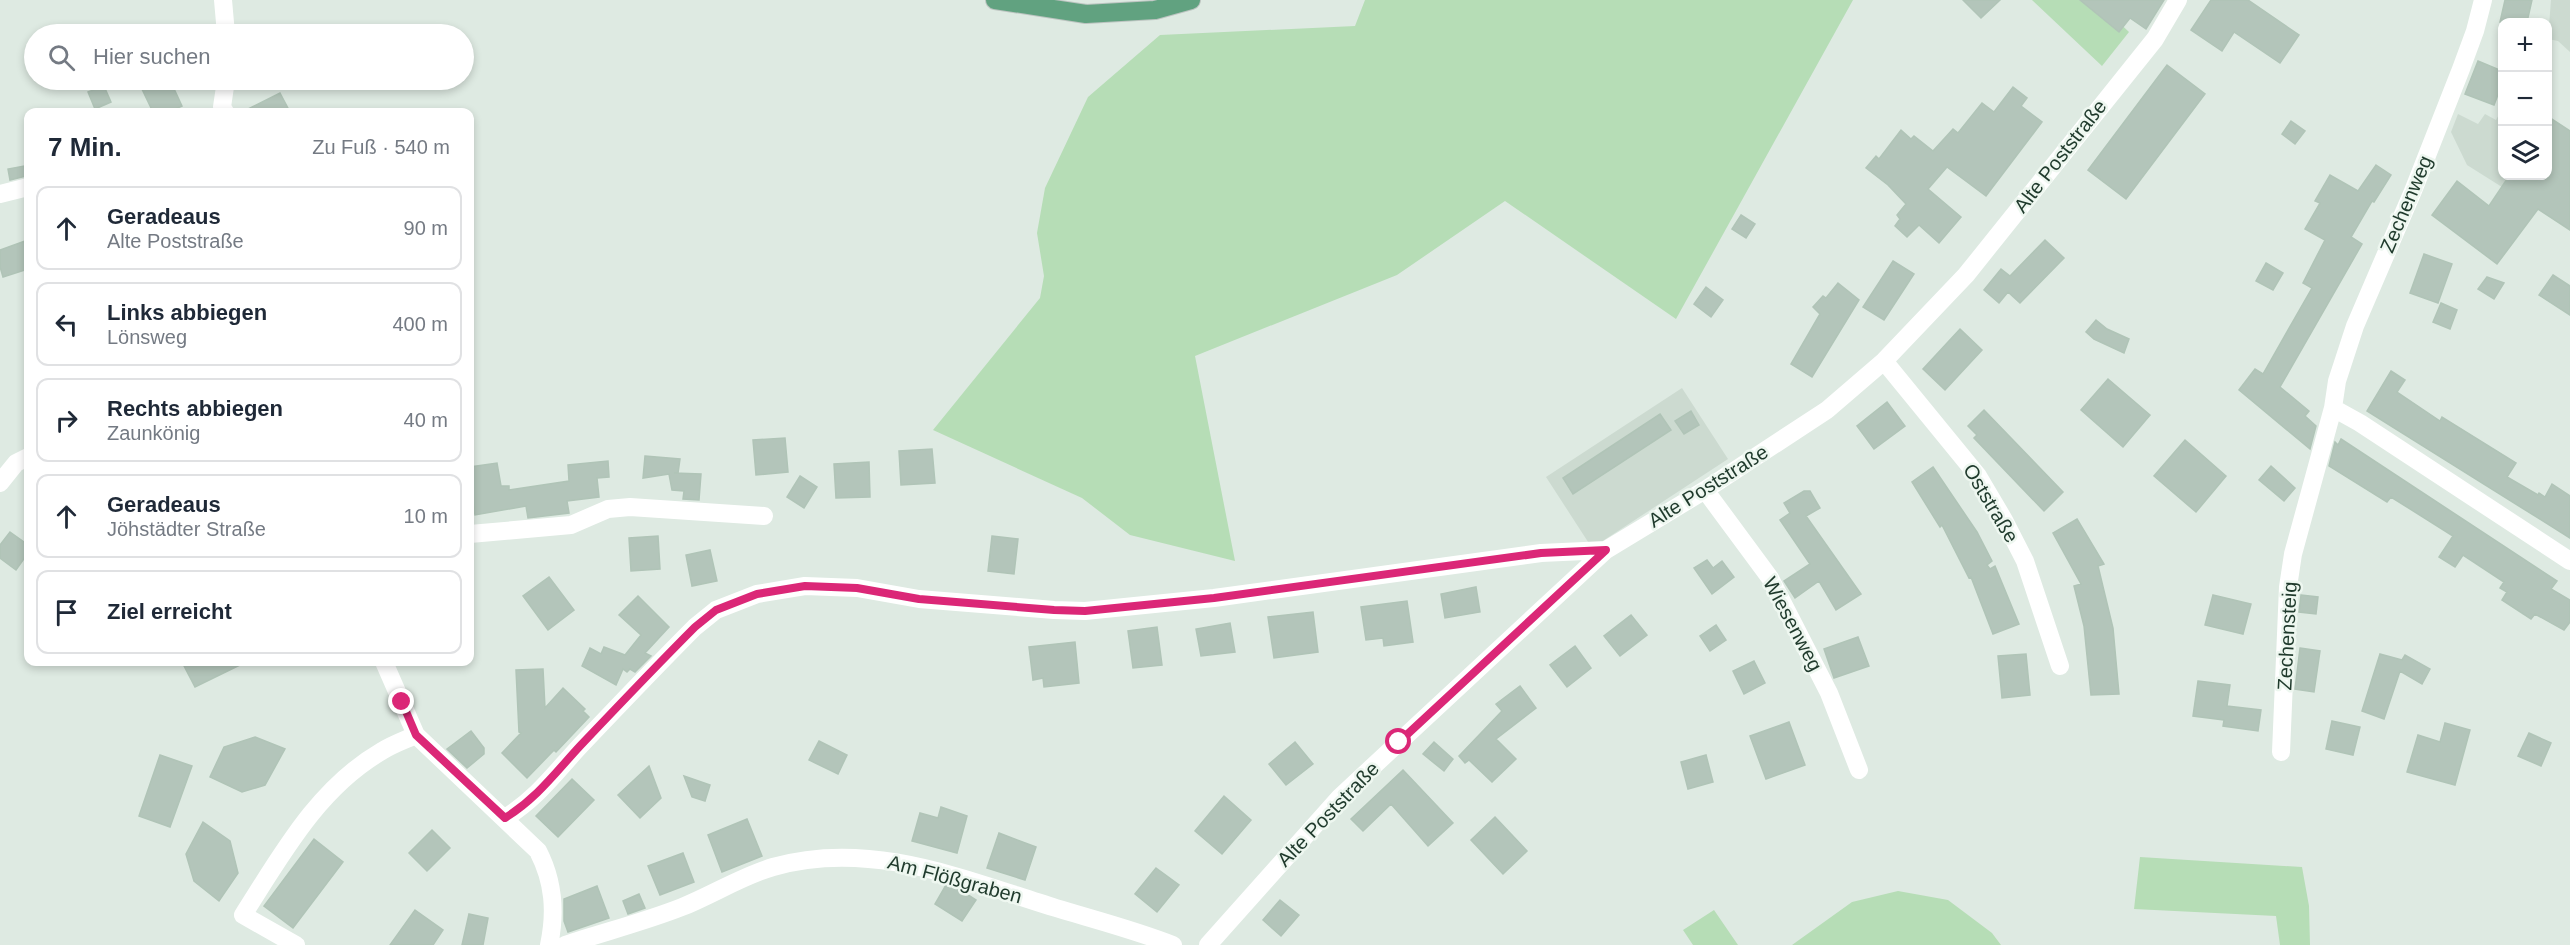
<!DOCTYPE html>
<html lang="de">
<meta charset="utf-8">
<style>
body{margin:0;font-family:Arial,sans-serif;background:#f2f2f3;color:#1f2937}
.controls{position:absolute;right:18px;top:18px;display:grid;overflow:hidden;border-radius:12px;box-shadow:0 3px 9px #0003}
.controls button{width:54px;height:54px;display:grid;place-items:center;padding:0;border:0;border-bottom:2px solid #e0e1e3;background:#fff;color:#1f2937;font:30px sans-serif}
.stop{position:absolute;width:18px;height:18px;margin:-14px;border:4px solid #db2777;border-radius:50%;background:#fff}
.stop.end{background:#db2777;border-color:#fff;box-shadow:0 2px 6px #0008}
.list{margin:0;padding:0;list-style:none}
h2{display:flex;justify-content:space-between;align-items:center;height:78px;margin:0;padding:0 24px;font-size:26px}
h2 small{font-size:20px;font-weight:400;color:#747a83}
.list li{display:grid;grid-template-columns:39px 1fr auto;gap:18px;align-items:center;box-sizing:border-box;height:84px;margin:0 12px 12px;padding:0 12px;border:2px solid #e0e1e3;border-radius:12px}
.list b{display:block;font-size:22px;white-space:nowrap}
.list p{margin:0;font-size:20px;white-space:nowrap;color:#747a83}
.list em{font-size:20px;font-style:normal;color:#747a83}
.icon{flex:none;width:33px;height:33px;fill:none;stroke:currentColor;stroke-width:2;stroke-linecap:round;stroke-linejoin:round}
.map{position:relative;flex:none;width:2570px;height:945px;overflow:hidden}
.search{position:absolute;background:#fff;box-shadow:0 3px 9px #0003;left:24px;top:24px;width:450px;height:66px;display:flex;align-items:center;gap:15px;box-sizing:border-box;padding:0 21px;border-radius:33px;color:#747a83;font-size:22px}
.panel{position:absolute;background:#fff;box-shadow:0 3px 9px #0003;left:24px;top:108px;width:450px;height:558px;border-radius:12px}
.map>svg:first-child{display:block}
.built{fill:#ccdad0}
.green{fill:#b6ddb6}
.building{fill:#b3c5ba;stroke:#b0c4b7;stroke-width:1.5}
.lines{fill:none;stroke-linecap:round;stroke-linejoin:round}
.major-casing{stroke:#bcc4c0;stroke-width:20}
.minor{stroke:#fff;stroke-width:18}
.major{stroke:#61a280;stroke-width:18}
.route{stroke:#db2777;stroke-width:8}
.labels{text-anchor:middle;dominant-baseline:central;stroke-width:5;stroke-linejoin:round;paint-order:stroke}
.street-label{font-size:20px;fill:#1f3a2c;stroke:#eef7f0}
</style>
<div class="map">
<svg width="2570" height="945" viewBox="0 0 2570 945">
<rect width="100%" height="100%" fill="#deeae2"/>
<path class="built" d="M2551,0H2570V52L2558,41L2548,39Z
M2502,109V176H2548V116L2570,131V230L2467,165L2451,132L2458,114L2478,124L2485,114L2496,120Z
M1682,388L1728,459L1592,548L1546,477Z"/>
<path class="green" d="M1365,0H1853L1676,319L1505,201L1397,275L1195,356L1235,561L1130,535L1082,498L933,430L1040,298L1044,276L1037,233L1045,188L1088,97L1160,35L1355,26Z
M2032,0H2095L2129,32L2102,66Z
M2140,857L2302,867L2309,906L2310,945H2280L2276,916L2134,909Z
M1898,891L1948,900L1992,933L2001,945H1792L1852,902Z
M1714,910L1738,945H1693L1683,930Z"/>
<path class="building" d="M1963,0H2000L1981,18Z
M2080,0H2164L2146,29L2130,18L2119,32Z
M2211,0H2248L2299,35L2280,63L2234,32L2222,51L2191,30Z
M2505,0H2532L2527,22H2500Z
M2478,61L2502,71V84L2494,105L2465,94Z
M2167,65L2205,94L2126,199L2088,170Z
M162,80H170L182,106L168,112H153L142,89Z
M104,86L111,102L95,109L88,92Z
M2013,87L2027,98L2021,106L2042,122L1986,196L1947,167L1928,189L1961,217L1939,243L1919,225L1907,237L1895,226L1900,219L1897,215L1906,204L1888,185L1866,168L1876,156L1879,159L1901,130L1911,139L1914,136L1933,151L1953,129L1958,133L1982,103L1994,112Z
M280,93L290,112H242Z
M2547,116L2570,131V230L2538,209L2497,264L2432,215L2457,181L2489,206L2509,176H2547Z
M2291,121L2305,131L2295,144L2282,134Z
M2376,165L2391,175L2374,202L2372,201L2351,237L2362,244L2280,387L2309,411L2305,416L2316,426L2310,449L2239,390L2255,369L2263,374L2312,288L2303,283L2325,240L2305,229L2320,203L2315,201L2330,175L2358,191Z
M24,166L26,176L10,180L8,169Z
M1741,215L1755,224L1746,238L1732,229Z
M2045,240L2064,258L2020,303L2008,292L1999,303L1984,290L2001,269L2010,276Z
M25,241L28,251V269L3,277L0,267V250Z
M2424,254L2452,264L2438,303L2410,293Z
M1893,261L1914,274L1884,320L1863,307Z
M2266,263L2283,273L2273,290L2256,281Z
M2553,275L2570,286V315L2539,295Z
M2487,277L2504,283L2494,299L2478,289Z
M1838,283L1859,300L1812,377L1791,364L1820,314L1813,307L1823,296L1826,298Z
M1706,287L1723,300L1711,317L1694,304Z
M2441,303L2457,310L2450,329L2433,322Z
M2096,320L2107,329L2129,339L2124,353L2094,339L2086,332Z
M1960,329L1982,350L1945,390L1923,369Z
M2391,371L2405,380L2397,392L2440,421L2442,417L2516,463L2507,477L2538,495L2539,493L2545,497L2552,484L2570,496V538L2367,411Z
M2108,379L2150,415L2123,447L2081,410Z
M1887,402L1905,426L1874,449L1857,426Z
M1984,410L2063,492L2044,511L1974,438L1977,435L1968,426Z
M1691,411L1699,425L1684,434L1675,421Z
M1660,414L1671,430L1573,494L1563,478Z
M785,438L788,472L756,475L753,440Z
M2341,439L2557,581L2551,589L2570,600V622L2564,630L2535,614L2531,619L2502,600L2507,592L2500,588L2504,582L2463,555L2455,567L2439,557L2453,536L2391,497L2387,502L2329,466L2335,442L2338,445Z
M2185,440L2226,476L2196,512L2154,476Z
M932,449L935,483L901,485L899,451Z
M645,456L680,459L678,473H674L701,474L699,500L683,499L684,491L672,490L669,474L643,478Z
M608,461L609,477L597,478L599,497L567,501L569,513L528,518L526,506L475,515L472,494H470V467L497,463L501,486H509V490L569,481L568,465Z
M869,462L870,497L836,498L834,464Z
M2271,466L2295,488L2284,501L2259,480Z
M1933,467L1977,532L1992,561L1987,565L1990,569L1995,566L2019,624L1993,634L1971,577L1969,578L1942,525L1940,527L1912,482Z
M800,476L817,487L804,508L787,497Z
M1804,491H1810L1820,508L1806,516L1861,594L1836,610L1819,581L1795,598L1784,581L1810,564L1780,520L1790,513L1784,503Z
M2077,519L2104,564L2098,566L2113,628L2119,694L2091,695L2084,626L2074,586L2081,584L2053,533Z
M10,532L28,545V553L16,570L0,558V545Z
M658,536L660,569L631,571L629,538Z
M992,536L1018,539L1014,574L988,571Z
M710,550L717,581L692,586L686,555Z
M1707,560L1713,568L1722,561L1734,577L1712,594L1694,568Z
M549,577L574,610L548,630L523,596Z
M1476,587L1480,612L1445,618L1441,594Z
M2213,595L2251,604L2243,634L2205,625Z
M2301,595L2318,597L2316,614L2299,612Z
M638,596L669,627L645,653L651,656L635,672L630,669L627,672L623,669L616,685L582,666L590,648L601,654L604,647L625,655L641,635L619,615Z
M1407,601L1413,642L1384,646L1383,638L1366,640L1361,607Z
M1313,612L1318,652L1274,658L1268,617Z
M1631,615L1647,635L1620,656L1604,636Z
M1230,623L1235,652L1201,656L1196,629Z
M1716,625L1726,640L1710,651L1700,636Z
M1157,627L1162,665L1133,668L1128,631Z
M1858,637L1869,666L1834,678L1824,649Z
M1075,642L1079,683L1044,687L1043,678L1033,680L1029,647Z
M1575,646L1591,668L1567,687L1550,665Z
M2300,648L2320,651L2314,692L2295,689Z
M2026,654L2030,695L2002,698L1998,656Z
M2380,654L2402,660L2405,655L2430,669L2422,684L2400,671L2384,719L2362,711Z
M1754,661L1765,683L1744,694L1733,671Z
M182,662H246L195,687Z
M543,669L545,708L563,688L585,709L583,711L589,717L556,752L554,750L527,778L502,753L521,733L519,732L516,670Z
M2198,681L2230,685L2227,706L2261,710L2258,731L2223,726L2224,720L2193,716Z
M1520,686L1536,708L1496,739L1516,759L1492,782L1469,760L1465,763L1459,756L1502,711L1496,704Z
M2332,721L2360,727L2353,755L2326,749Z
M1789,722L1805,765L1766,779L1750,736Z
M2445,723L2470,730L2455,785L2407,772L2418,735L2440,742Z
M471,731L484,748V754L467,768L447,749Z
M2529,733L2551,743L2541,766L2518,756Z
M255,737L285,749L265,785L242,792L210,777L224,747Z
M819,741L847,755L838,774L809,760Z
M1295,742L1313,764L1286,785L1269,764Z
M1434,742L1453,759L1444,771L1423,754Z
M160,755L192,766L170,827L139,816Z
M1706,755L1713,782L1688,789L1681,762Z
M649,766L661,798L640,818L618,795Z
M1403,770L1453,823L1428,846L1391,804L1363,831L1351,819Z
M684,776L710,785L705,801L692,797Z
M572,779L594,800L558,837L536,816Z
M1224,796L1251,820L1222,854L1195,831Z
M941,807L967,816L957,853L912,841L920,813L938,818Z
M1495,817L1527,851L1503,874L1471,840Z
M747,819L762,856L722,872L708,835Z
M203,822L230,841L238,873L219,901L194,881L186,854Z
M432,830L450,848L427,871L409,853Z
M999,833L1036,847L1025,880L987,868Z
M314,839L343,862L293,928L264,906Z
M683,853L694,882L660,895L648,866Z
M1156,868L1179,885L1157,912L1135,894Z
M946,885L959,889L976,900L962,921L935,904Z
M597,886L609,918L568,932L564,921V899Z
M639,894L645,908L628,914L623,901Z
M1280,900L1299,915L1281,936L1263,920Z
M415,910L443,930L433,945H390Z
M469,914L488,918L483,945H462Z"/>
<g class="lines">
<g class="major-casing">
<path id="major" d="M995,0L1086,14L1155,10L1191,0"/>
</g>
<path class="minor" d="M223,0L226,34
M225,112L222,107L226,80
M0,194L28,187
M1884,361L1978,476L2004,520L2025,561L2060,666
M2333,408L2360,423L2570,561
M0,483L16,463L28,457
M1705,490L1770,578L1829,693L1859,770
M470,534L571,525L608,509L630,507L764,516
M384,662L416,735L538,851C554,882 556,912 549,945
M2281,752L2288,587L2293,554L2333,408L2337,381L2355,326L2413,191L2461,69L2475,31L2483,0
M505,818C538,797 554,774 580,746C618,706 656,666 695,627L716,610L757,594L805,586L857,588L919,599L1054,610L1085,611L1214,598L1541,553L1606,550
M296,945L243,915C282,854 318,788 382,751C393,744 405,740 416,735
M565,945C604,932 644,922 682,907C712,895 742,876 773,867C871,839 965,880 1056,908C1096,920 1135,930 1173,945
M1208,945L1340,797L1606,550L1705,490L1827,410L1884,361L1966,275L2155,39L2178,0"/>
<use href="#major" class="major"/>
</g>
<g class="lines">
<path class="route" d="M402,702L416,735L505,818C537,798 555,773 580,746C618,706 656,666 695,627L716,610L757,594L805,586L857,588L919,599L1054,610L1085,611L1214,598L1541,553L1606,550L1399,742"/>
</g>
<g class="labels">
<g class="street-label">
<text transform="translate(2060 156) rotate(-52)">Alte Poststraße</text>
<text transform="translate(2406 204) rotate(-67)">Zechenweg</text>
<text transform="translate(1708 486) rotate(-32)">Alte Poststraße</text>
<text transform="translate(1991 503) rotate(59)">Oststraße</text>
<text transform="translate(1793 624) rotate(62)">Wiesenweg</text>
<text transform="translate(2287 636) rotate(-87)">Zechensteig</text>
<text transform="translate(1328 814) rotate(-46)">Alte Poststraße</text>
<text transform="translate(955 879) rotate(15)">Am Flößgraben</text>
</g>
</g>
</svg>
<div class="controls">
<button>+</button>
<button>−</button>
<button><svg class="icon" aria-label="layers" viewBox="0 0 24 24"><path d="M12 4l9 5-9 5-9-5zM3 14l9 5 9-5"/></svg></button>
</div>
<div class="stop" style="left:1399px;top:742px"></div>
<div class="stop end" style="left:402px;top:702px"></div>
<div class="search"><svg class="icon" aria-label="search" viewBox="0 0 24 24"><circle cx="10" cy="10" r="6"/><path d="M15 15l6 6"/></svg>Hier suchen</div>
<section class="panel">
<h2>7 Min.<small>Zu Fuß · 540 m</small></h2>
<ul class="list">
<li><svg class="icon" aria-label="ahead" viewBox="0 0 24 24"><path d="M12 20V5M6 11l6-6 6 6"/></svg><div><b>Geradeaus</b><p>Alte Poststraße</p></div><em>90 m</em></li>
<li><svg class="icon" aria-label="left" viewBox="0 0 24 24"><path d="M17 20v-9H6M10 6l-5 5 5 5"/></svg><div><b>Links abbiegen</b><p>Lönsweg</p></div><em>400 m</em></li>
<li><svg class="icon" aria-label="right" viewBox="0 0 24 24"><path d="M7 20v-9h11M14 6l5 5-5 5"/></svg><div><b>Rechts abbiegen</b><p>Zaunkönig</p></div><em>40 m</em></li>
<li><svg class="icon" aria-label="ahead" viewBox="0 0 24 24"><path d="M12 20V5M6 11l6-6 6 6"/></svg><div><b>Geradeaus</b><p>Jöhstädter Straße</p></div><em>10 m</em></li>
<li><svg class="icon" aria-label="arrive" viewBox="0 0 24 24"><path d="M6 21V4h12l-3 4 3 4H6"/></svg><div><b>Ziel erreicht</b></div></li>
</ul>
</section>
</div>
